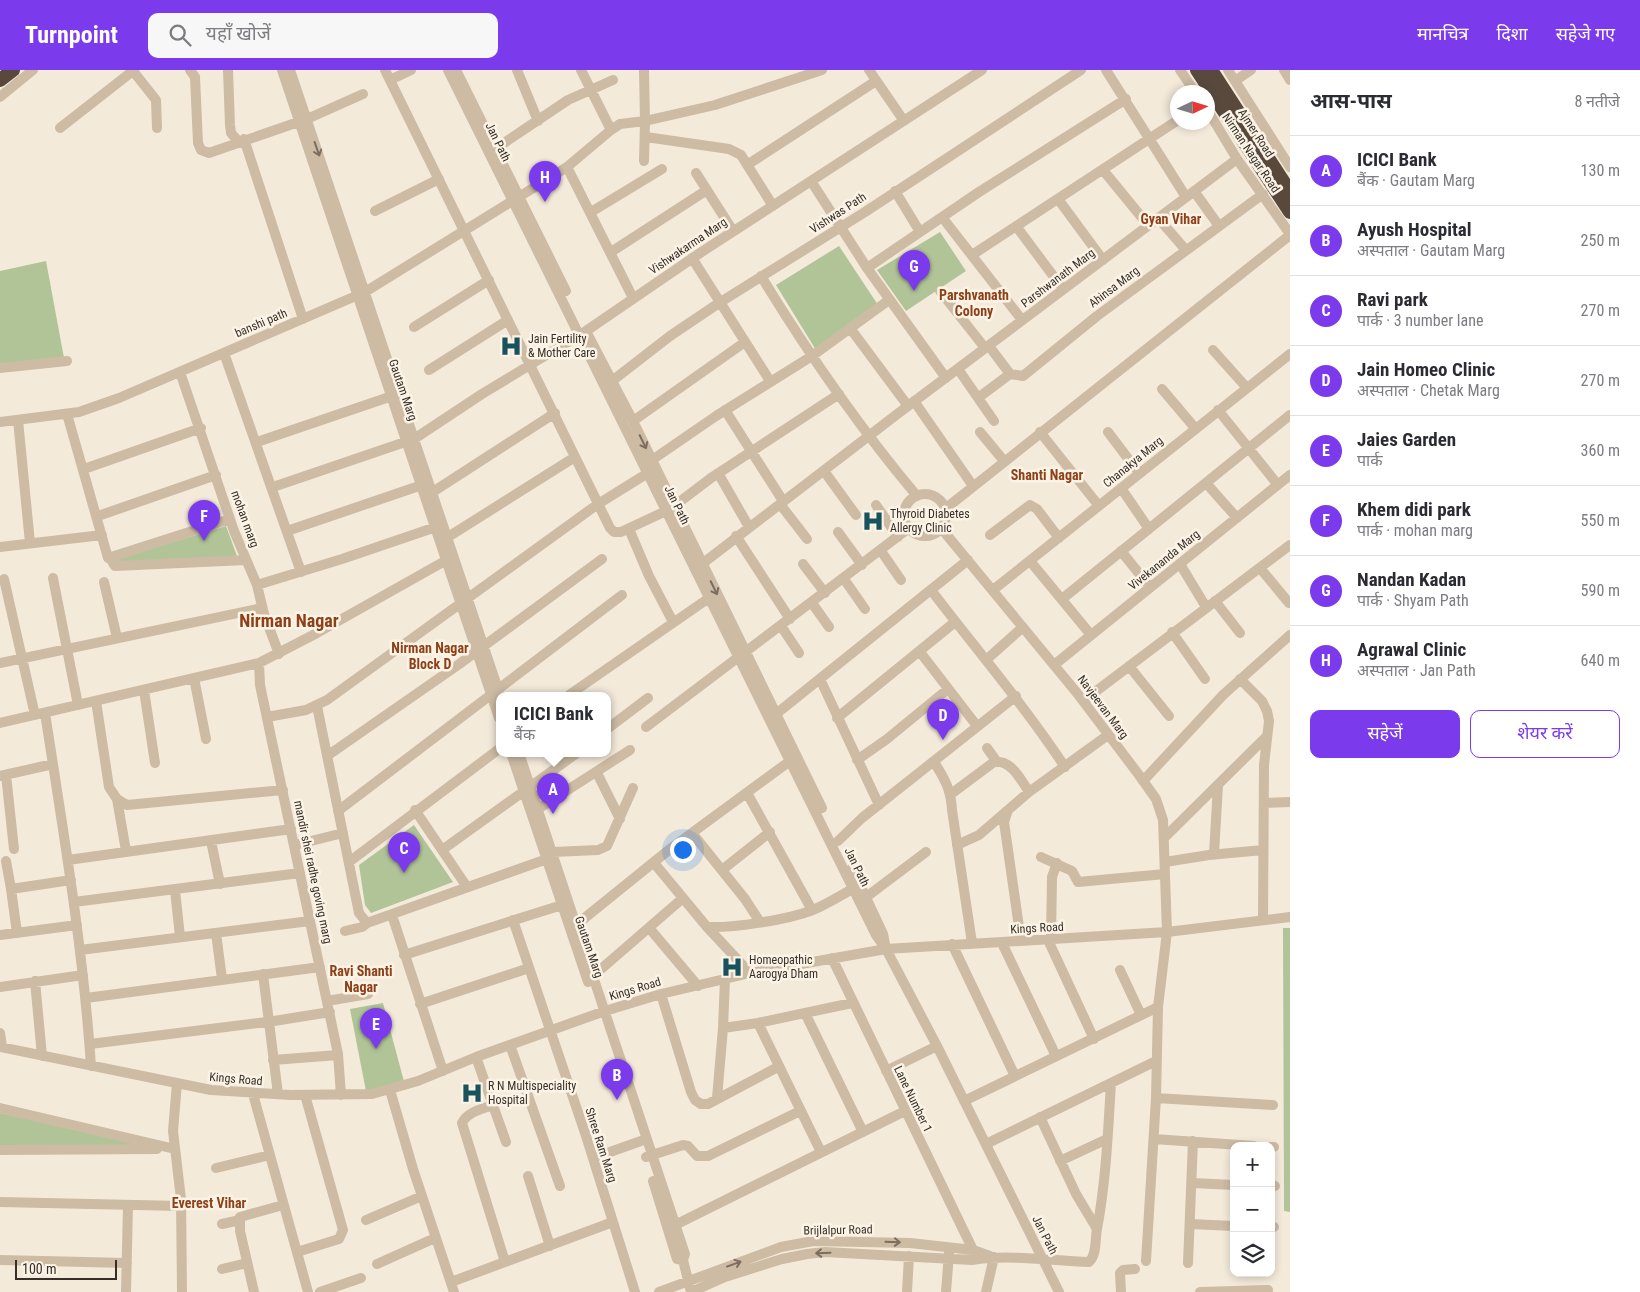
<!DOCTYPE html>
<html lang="hi">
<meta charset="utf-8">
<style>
body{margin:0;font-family:"Roboto Condensed","Noto Sans Devanagari",sans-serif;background:#f7f7f7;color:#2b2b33}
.controls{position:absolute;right:15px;bottom:15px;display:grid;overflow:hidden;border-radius:10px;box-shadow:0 2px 8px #0003}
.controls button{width:45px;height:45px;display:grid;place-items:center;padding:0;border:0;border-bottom:1px solid #e1e1e2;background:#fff;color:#2b2b33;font:25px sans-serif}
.compass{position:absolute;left:1170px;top:15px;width:45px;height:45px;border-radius:50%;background:#fff;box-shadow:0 2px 8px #0003;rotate:86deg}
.scale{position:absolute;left:15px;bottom:12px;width:102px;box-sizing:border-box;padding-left:5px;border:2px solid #382e27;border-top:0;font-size:14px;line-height:18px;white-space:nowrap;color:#382e27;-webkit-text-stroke:4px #fbf4e6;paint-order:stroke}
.you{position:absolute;left:682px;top:779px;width:18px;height:18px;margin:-12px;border:4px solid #fff;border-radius:50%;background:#1a73e8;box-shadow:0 0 0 8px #1a73e833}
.badge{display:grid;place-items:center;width:32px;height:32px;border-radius:50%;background:#7c3aed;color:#fff;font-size:16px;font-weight:700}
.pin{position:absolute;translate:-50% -41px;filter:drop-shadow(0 1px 2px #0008)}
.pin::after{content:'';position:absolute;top:26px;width:18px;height:15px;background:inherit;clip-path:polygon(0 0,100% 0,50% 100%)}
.popup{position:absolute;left:496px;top:622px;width:115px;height:65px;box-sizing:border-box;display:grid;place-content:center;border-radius:10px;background:#fff;filter:drop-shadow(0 1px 4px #0005);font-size:16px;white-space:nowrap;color:#7c7c81}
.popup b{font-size:19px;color:#2b2b33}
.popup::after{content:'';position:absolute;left:50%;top:100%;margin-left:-10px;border:10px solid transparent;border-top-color:#fff}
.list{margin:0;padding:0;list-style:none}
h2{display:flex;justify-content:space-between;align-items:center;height:65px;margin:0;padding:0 20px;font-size:21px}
h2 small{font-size:16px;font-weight:400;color:#7c7c81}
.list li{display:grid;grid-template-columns:32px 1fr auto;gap:15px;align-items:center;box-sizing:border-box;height:70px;padding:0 20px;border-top:1px solid #e1e1e2}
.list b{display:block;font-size:19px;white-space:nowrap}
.list p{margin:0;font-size:16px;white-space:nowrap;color:#7c7c81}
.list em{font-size:16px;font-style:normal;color:#7c7c81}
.actions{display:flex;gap:10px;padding:15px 20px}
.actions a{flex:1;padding:11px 0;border:1px solid #7c3aed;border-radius:10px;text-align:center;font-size:18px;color:#7c3aed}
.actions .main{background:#7c3aed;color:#fff}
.icon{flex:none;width:28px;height:28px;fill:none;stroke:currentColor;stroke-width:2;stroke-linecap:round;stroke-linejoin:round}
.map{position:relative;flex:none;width:1290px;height:1222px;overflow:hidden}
header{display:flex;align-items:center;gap:30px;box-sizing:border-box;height:70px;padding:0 25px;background:#7c3aed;color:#fff}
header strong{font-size:24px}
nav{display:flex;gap:28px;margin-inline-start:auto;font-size:18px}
.search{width:350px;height:45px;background:#f7f7f7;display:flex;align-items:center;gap:12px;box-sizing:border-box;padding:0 18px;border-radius:10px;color:#7c7c81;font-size:19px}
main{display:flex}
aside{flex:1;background:#fff}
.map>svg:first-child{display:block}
.green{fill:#b1c498}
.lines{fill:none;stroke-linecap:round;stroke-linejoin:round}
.minor{stroke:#cdbba4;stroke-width:10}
.highway{stroke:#59493d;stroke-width:14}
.oneway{stroke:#7b6d5f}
.labels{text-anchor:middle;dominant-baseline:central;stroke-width:5;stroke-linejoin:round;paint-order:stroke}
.street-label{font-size:12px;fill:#382e27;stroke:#fbf4e6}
.poi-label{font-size:12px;fill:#382e27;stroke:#fbf4e6;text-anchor:start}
.neighbourhood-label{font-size:14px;font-weight:bold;fill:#8e4018;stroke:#fbf4e6}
.district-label{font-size:18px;font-weight:bold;fill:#8e4018;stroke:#fbf4e6}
</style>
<header>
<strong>Turnpoint</strong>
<div class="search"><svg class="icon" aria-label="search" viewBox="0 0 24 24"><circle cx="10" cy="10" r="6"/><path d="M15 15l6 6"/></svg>यहाँ खोजें</div>
<nav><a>मानचित्र</a><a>दिशा</a><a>सहेजे गए</a></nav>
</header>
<main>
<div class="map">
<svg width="1290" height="1222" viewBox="0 0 1290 1222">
<rect width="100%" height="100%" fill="#f4eada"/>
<path class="green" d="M940,162L966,201L906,241L877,200Z
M839,176L878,235L816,280L776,215Z
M46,191L64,288L0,295V201Z
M226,456L237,486L118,493L117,489Z
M414,755L453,812L371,843L365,835L359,795Z
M1283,858H1290V1142L1284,1141Z
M383,933L406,1019L366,1021L350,939Z
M0,1043L151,1076L0,1075Z"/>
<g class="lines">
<path class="minor" d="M190,0L195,7L198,73L201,80L209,83L307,49L363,24
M228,0L230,55L231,63L238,71
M282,0L499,648
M290,0L500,625
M385,0L610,458L614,462H621L666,441
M448,0L876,865L886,879L937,976L1059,1222
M456,0L566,221
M517,0L538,51
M581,0L611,60
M869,0L904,51
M1106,0L1186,127
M1180,0L1195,22
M1228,0L1290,97
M1284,0L1290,10
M133,1L156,30L157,58
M390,10L411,0
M1235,11L1251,0
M0,27L33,0
M1208,41L1237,89L1290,164
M60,58L134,0
M646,67L729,79L741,85L773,136
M244,69L303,249
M495,79L568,30L613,10
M644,91L645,51L715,35L822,0
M747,95L876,11
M567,97L633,228
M1103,100L1148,155
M696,103L733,161
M811,111L867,198L946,308
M895,121L920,162
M1194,121L1219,156
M1058,129L1103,190
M375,141L439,109
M591,142L662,99
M942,147L1022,250
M1158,148L1185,179
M1016,156L1063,219
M611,182L707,120
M972,185L1178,50
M692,188L770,311
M867,198L979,122L1126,29
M761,206C808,283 859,357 917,426
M940,221L985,278
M414,257L489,210
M850,258L908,336
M588,265L633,351L822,738
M989,276L1010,304L1023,306L1097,246L1263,124
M1213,280L1247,318
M224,283L301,502
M0,298L67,291
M958,299L978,328L1010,304
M429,300L508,250
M180,302L234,461L257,515L264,544L279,584
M612,311L670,266L719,233L865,142L1081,0
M1162,319L1195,358
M978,328L994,351
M914,331L973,416
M725,340L783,431
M1218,340L1278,415
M67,344L108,488L230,449
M18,350L30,473
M633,351L745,272
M0,352L79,342L119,328L365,222L567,97L611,60L620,54L645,51L644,0
M980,362L1004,391
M1040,362L1099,436
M1108,362L1139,403
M257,372L398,324
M652,390L716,346L812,286L889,230
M84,399L201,358
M824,401L856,445
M718,403L749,457
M1206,413L1237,448
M273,417L414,369L482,324L586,261L700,183L982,0
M1121,418L1149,459
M904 445a21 21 0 1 1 42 0a21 21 0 1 1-42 0Z
M428,425L555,343
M780,434L807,469
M876,435L898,467
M674,436L711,408L839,324
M945,439L1290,165
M98,446L216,405
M941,458L1077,623L1139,705L1156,729L1163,750L1167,862L1158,937L1156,1028L1146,1191
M629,459L649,506L673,552
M287,461L422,415
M838,462L862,495
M990,465L1030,435L1037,439L1059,468
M736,466L790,549
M448,467L575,387
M0,477L102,465
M881,481L901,510
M1121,481L1150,517
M110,488L115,496L246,490
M1030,491L1091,565
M803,494L825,523
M1180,494L1206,537
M698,497L900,342L1237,89
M1260,498L1289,533
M53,508L78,635
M4,509L35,645
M844,509L865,539
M104,512L117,568
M257,515L342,489L436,457
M931,520C976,579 1024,635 1065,697
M993,520L1290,284
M1062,529L1290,345
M1215,531L1240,563
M812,533L829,557
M781,556L799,583
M1172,562L1205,609
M920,582L977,656
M986,590L1023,557
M0,593L262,538
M259,593L260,615L338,984L341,1025
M1054,595L1290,405
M1129,596L1169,646
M194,608L206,669
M820,609L879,735
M1240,609L1262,631L1267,641L1269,651L1264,695L1263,850
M144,620L155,693
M569,625L709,528
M96,631L109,717L117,729L127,735L283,720
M1083,631L1290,475
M317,636L359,843L367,853L547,789
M45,643C63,760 83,877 91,996
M776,644L968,490
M267,647L306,640L327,630L598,434L648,403
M837,648L955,552
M0,653L259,593L317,563L452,487
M646,657L909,458
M607,659L648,628
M987,678L997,692
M511,683L588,912
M519,683L685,1184L683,1190L691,1222
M327,686L458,595L602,489
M857,690L887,669L948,619
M934,692C945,709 951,720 952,740L972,873
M597,703L620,749
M6,705L14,779
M0,706L53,694
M1143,711L1223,625L1290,565
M747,723L812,840
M951,724L994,692C1011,689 1021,710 1029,722
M117,729L126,781
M1264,733L1290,732
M538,739L630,680
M415,740L467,817
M1008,740L1004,752L1021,871
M338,741L622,525
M692,763L745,829L760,852
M1164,768L1266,667
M211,771L220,814
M838,771L862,748L1016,626
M295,775L343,763
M957,775L979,765L1029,722L1108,665
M442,780L577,683
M553,782L598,780L607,776L633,718
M1214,784L1218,715
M1041,787L1072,801L1078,812L1165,804
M68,790L291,759
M6,791L11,819
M349,792L499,679
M1165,792L1209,785L1263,780
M654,793L707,857L750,903
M852,798L883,864L885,874
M722,800L770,762
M175,820L180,867
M861,831L926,782
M74,832L300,803
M392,845L443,1001
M513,850L586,1066L635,1222
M576,855L670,779L790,691
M707,857C734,858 787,850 813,840C827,834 840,826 854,818
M650,859L698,916
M345,861L362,857L367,853
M17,863L11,819L71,810
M216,863L222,909
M0,865L77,855
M1048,870L1094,969
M1051,870L1052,807L1057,793
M1002,873L1056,986
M952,874L1015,1006
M80,880L310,851
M404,885L562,835
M832,888L973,1180
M1120,900L1141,945
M263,904L278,1024
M593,906L683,828
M35,911L42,986
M0,917L83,905
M661,924L691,1022L695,1030L701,1034H708L778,997
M86,928L320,897
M327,931L368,924
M420,934L529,898
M805,943L863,1062
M758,953L821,1082
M723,958L758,953L852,933
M0,963L2,977
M90,974L274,951L330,942
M510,975L560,1116
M0,977L211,1020L291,1025L372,1024L418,1011L476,987L605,941L661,924L750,903L886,879L1167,862L1290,847
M476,987L506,1072
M273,990L338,985
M886,1001L937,976
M177,1013L173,1061L181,1129L182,1222
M390,1020L413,1099L454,1222
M253,1024L308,1222
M717,1028L723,958L725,909
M1156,1028L1273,1035
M964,1031L1158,937
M493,1035C482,1039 467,1042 462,1053L505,1192
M0,1038L175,1079
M1040,1047L1076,1124L1097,1159
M1154,1069L1254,1076
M986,1074L1156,991
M1271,1077H1274
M0,1080L157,1079
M646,1087L683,1075L688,1076L697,1086H708L800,1041
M593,1088L641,1071
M1060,1091L1107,1069
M216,1098L270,1085
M528,1106L550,1176
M653,1111L677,1189L683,1190
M1192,1113L1234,1115
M1271,1116H1275
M0,1132L181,1136
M366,1150L422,1126
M222,1154L240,1150
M1190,1154L1234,1156
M675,1155L905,1041
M1271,1157H1274
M297,1182L339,1169L343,1160L305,1025
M0,1190L127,1193
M1188,1193L1193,1071
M377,1194L435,1168
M222,1199L247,1193
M451,1212L613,1152
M126,1222L128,1135
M254,1222L240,1161V1147L283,1135
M320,1222L361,1208
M659,1222L781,1177L813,1171L910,1173L973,1180L990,1186
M691,1222L725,1207L782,1189L807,1184L825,1182L972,1190C1012,1184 1050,1191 1089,1192C1097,1185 1095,1169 1097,1159C1106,1111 1108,1062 1111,1013
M907,1222L909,1186
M946,1222L949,1183
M986,1222L994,1187
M1121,1222L1120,1203L1123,1200L1135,1199
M1200,1222L1268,1220"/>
<path class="highway" d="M1197,0L1290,142
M1211,0L1290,122
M0,10L13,0"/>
</g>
<defs><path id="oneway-shaft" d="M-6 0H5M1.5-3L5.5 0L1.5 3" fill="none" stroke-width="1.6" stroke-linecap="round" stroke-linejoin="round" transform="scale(1.25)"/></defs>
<g class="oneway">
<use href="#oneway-shaft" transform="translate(317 79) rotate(71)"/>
<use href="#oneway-shaft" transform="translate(643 372) rotate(64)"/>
<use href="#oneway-shaft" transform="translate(714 518) rotate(64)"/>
<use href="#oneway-shaft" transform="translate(893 1172) rotate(2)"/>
<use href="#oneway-shaft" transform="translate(823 1183) rotate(178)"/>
<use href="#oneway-shaft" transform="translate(734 1194) rotate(-20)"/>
</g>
<defs>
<g id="hospital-bare" transform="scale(1.725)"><path d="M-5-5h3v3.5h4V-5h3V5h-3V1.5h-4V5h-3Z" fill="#18525d" stroke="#fbf4e6" stroke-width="2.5" paint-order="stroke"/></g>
</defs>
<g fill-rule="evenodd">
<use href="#hospital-bare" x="511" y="276"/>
<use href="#hospital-bare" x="873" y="451"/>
<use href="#hospital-bare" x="732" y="897"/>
<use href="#hospital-bare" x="472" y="1023"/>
</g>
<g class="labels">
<g class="street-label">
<text transform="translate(1256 63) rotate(57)">Ajmer Road</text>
<text transform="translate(498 72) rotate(64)">Jan Path</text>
<text transform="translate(1251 83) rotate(56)">Nirman Nagar Road</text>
<text transform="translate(838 143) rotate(-33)">Vishwas Path</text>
<text transform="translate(688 176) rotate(-34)">Vishwakarma Marg</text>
<text transform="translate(1058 208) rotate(-37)">Parshwanath Marg</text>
<text transform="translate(1114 217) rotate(-37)">Ahinsa Marg</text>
<text transform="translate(261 253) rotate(-23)">banshi path</text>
<text transform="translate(403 320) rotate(71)">Gautam Marg</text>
<text transform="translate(1133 392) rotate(-39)">Chanakya Marg</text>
<text transform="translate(677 435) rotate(64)">Jan Path</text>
<text transform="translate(245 449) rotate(70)">mohan marg</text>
<text transform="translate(1164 490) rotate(-39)">Vivekananda Marg</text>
<text transform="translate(1103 637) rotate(53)">Navjeevan Marg</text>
<text transform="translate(857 797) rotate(64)">Jan Path</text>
<text transform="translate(313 802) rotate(78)">mandir shei radhe goving marg</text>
<text transform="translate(1037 858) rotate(-3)">Kings Road</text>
<text transform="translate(589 877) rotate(71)">Gautam Marg</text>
<text transform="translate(635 919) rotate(-17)">Kings Road</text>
<text transform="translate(236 1009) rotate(5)">Kings Road</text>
<text transform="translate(913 1029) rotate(64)">Lane Number 1</text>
<text transform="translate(601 1075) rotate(72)">Shree Ram Marg</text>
<text transform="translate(838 1160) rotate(-1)">Brijlalpur Road</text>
<text transform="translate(1045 1165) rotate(63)">Jan Path</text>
</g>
<g class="poi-label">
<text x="528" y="269">Jain Fertility<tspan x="528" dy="14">&amp; Mother Care</tspan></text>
<text x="890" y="444">Thyroid Diabetes<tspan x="890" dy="14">Allergy Clinic</tspan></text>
<text x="749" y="890">Homeopathic<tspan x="749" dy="14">Aarogya Dham</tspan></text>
<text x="488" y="1016">R N Multispeciality<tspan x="488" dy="14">Hospital</tspan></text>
</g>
<g class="neighbourhood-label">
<text x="1171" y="149">Gyan Vihar</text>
<text x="974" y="225">Parshvanath<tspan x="974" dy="16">Colony</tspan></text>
<text x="1047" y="405">Shanti Nagar</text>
<text x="430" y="578">Nirman Nagar<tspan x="430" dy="16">Block D</tspan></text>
<text x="361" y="901">Ravi Shanti<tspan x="361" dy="16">Nagar</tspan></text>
<text x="209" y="1133">Everest Vihar</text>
</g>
<g class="district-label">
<text x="289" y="550">Nirman Nagar</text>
</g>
</g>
</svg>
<div class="controls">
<button>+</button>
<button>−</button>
<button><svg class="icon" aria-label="layers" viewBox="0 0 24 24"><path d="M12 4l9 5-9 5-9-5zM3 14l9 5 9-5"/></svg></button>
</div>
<svg class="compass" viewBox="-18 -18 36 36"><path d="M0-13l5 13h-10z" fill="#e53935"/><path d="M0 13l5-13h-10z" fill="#7c7c81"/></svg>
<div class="scale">100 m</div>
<div class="you"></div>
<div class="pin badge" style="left:553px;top:744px">A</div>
<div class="popup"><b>ICICI Bank</b>बैंक</div>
<div class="pin badge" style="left:617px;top:1030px">B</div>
<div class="pin badge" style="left:404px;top:803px">C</div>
<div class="pin badge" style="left:943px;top:670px">D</div>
<div class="pin badge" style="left:376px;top:979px">E</div>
<div class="pin badge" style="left:204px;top:471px">F</div>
<div class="pin badge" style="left:914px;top:221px">G</div>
<div class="pin badge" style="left:545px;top:132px">H</div>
</div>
<aside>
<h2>आस-पास<small>8 नतीजे</small></h2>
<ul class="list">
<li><span class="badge">A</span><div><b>ICICI Bank</b><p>बैंक · Gautam Marg</p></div><em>130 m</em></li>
<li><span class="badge">B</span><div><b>Ayush Hospital</b><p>अस्पताल · Gautam Marg</p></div><em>250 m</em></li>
<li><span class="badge">C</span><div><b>Ravi park</b><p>पार्क · 3 number lane</p></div><em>270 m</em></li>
<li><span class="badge">D</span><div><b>Jain Homeo Clinic</b><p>अस्पताल · Chetak Marg</p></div><em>270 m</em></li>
<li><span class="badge">E</span><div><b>Jaies Garden</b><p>पार्क</p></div><em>360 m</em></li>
<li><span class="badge">F</span><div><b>Khem didi park</b><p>पार्क · mohan marg</p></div><em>550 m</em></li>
<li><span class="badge">G</span><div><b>Nandan Kadan</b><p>पार्क · Shyam Path</p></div><em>590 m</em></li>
<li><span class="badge">H</span><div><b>Agrawal Clinic</b><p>अस्पताल · Jan Path</p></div><em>640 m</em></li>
</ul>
<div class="actions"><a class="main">सहेजें</a><a>शेयर करें</a></div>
</aside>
</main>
